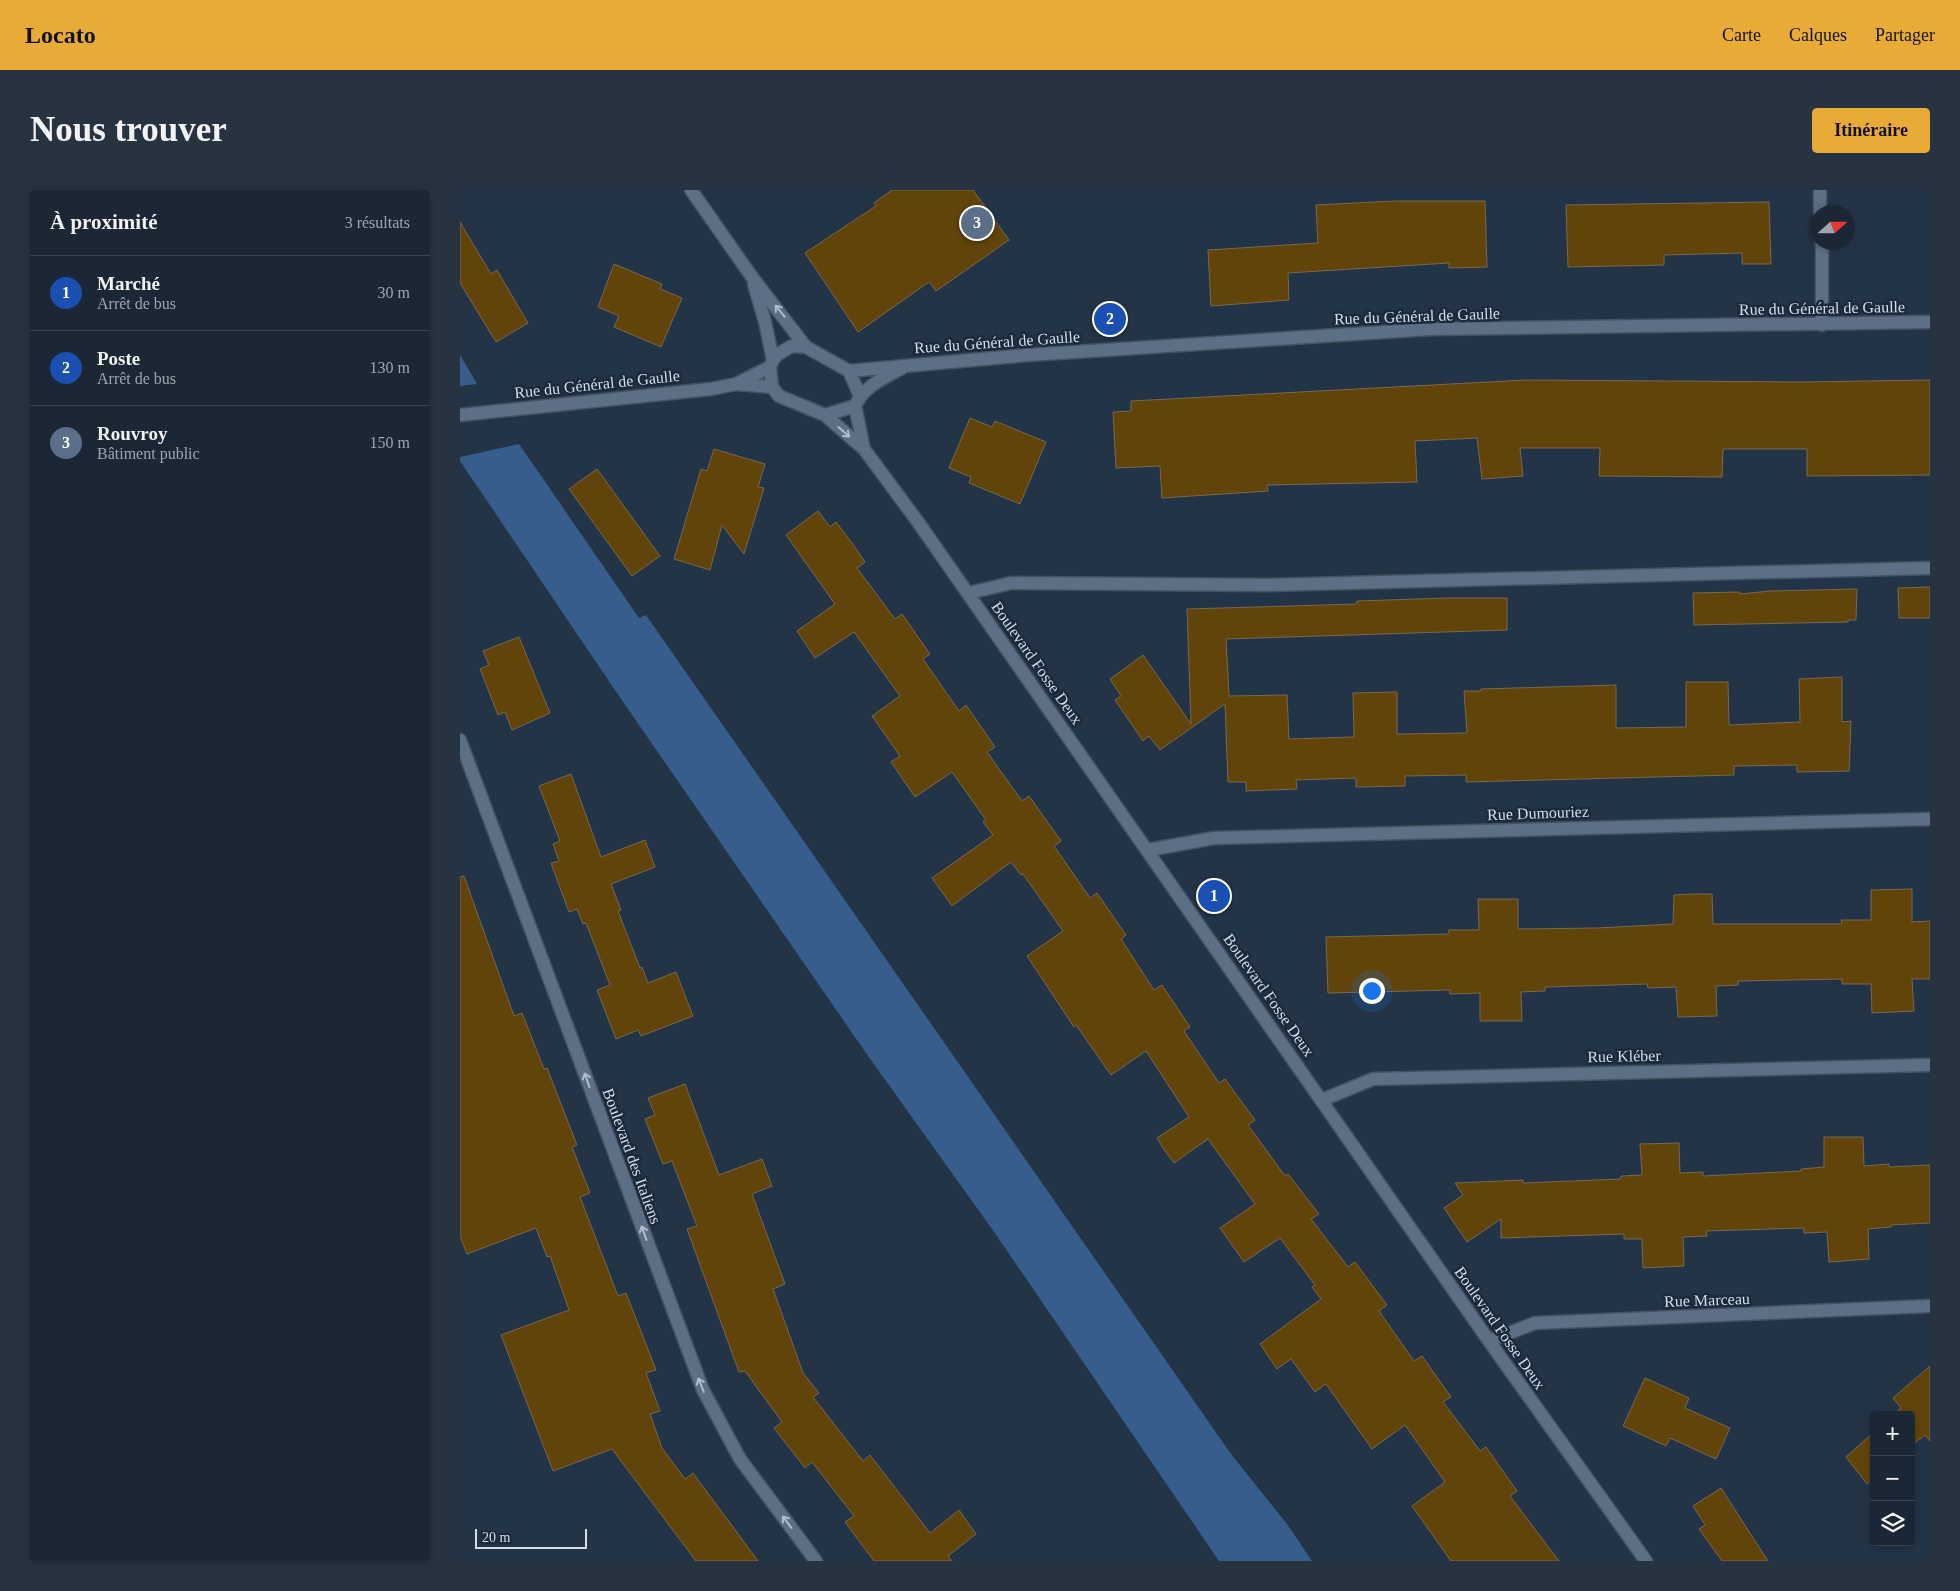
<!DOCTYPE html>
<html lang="fr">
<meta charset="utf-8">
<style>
body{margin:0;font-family:"Times New Roman",serif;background:#283341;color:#f1f3f6}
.controls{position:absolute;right:15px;bottom:15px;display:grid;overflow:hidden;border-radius:5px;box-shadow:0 2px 8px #0003}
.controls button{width:45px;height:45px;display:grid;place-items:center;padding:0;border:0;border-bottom:1px solid #394450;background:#1b2735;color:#f1f3f6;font:25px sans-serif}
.compass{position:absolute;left:1350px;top:15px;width:45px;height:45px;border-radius:50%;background:#1b2735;box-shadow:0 2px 8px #0003;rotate:69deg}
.scale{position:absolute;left:15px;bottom:12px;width:112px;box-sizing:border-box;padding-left:5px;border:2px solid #d4deeb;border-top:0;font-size:14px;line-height:18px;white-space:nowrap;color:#d4deeb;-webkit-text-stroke:4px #1b2a3c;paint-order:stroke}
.you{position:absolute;left:911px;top:800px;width:18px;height:18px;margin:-12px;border:4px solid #fff;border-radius:50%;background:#1a73e8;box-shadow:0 0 0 8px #1a73e833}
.badge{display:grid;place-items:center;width:32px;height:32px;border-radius:50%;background:#e9ab38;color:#fff;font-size:16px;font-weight:700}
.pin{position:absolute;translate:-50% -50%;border:2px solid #fff;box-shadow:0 1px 5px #0006}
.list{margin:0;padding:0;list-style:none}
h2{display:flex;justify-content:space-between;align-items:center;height:65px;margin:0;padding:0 20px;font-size:21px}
h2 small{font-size:16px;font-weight:400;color:#a0a5ad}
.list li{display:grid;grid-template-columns:32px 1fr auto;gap:15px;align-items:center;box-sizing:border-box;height:75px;padding:0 20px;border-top:1px solid #394450}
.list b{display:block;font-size:19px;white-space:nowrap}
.list p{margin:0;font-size:16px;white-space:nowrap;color:#a0a5ad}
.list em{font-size:16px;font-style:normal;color:#a0a5ad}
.icon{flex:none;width:28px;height:28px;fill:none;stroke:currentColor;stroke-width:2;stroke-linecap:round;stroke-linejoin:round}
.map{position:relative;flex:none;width:1470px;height:1371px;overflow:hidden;border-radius:5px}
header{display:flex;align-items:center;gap:30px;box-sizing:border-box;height:70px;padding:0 25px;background:#e9ab38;color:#111}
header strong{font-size:24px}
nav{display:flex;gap:28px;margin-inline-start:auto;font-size:18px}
.intro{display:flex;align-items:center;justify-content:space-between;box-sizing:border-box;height:120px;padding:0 30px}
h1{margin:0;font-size:35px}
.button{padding:12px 22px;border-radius:5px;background:#e9ab38;color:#111;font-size:18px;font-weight:700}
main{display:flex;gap:30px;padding:0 30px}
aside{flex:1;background:#1b2735;border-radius:5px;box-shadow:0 2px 8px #0003}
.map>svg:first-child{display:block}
.green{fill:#365d8b}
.building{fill:#61440a;stroke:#776850}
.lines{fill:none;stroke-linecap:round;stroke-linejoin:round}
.minor-casing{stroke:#455262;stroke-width:15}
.minor{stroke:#5d6f84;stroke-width:12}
.oneway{stroke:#b0bdcc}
.labels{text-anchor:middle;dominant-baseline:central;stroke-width:5;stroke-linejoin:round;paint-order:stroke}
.street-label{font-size:16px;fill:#d4deeb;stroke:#1b2a3c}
</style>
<header>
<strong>Locato</strong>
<nav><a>Carte</a><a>Calques</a><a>Partager</a></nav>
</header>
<div class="intro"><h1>Nous trouver</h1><a class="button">Itinéraire</a></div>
<main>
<aside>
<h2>À proximité<small>3 résultats</small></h2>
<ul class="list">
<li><span class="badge" style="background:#1a4fb4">1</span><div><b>Marché</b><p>Arrêt de bus</p></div><em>30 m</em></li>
<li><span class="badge" style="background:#1a4fb4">2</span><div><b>Poste</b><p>Arrêt de bus</p></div><em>130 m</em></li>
<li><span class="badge" style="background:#5c6f8a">3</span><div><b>Rouvroy</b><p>Bâtiment public</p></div><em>150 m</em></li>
</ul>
</aside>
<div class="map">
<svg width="1470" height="1371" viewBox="0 0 1470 1371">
<rect width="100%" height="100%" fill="#243447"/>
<path class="green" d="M0,165L17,194L0,196Z
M59,254L179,428L186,425L771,1264L827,1334L852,1371H759L537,1046L406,863L159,506L0,271V267Z"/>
<path class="building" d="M432,0H513L549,50L476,101L469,92L398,142L345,63L416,16L414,13Z
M935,11H1025L1027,77L989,78V73L828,83L829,110L751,116L748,60L858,53L856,15Z
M1309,12L1311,74H1282V63L1204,65V75L1108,77L1106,15Z
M0,32L31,84L37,80L68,133L36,152L0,93Z
M154,74L202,94L200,99L222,108L201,157L154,137L159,126L138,117Z
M1066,190L1343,192L1470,190V285L1347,286V259H1263L1262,287L1139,286L1140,258H1060L1063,286L1022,289L1017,248L955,251L957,292L807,295L808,301L702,308L700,276L656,278L653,222L671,221V211Z
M510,228L532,237L535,231L586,252L560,314L509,293L511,287L489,278Z
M254,259L305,274L298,297L304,298L284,364L262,335L250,380L214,369L241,279L247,281Z
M137,279L200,366L172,386L109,299Z
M358,321L370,337L376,332L392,353L405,372L397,378L435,429L442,424L470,464L463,469L499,521L506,515L535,557L527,562L562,611L569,606L601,651L594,656L630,708L637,703L666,745L661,749L694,800L702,795L730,837L724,841L759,893L765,889L795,930L788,935L825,986L828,984L859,1024L851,1029L888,1077L895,1072L927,1115L919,1121L954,1171L962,1166L991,1207L983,1212L1020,1261L1026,1257L1057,1301L1050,1306L1099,1371H991L952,1316L985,1292L945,1235L912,1259L866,1194L855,1202L831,1169L817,1179L800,1154L861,1109L852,1097L855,1095L820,1048L784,1072L760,1038L795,1014L748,949L714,973L705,961L697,948L729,927L686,861L651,885L616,835L614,837L567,766L603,741L563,684L561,685L551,672L492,716L472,688L533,645L523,632L526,630L492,582L455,607L431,572L440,566L412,526L440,506L394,442L355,468L337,441L375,414L326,345Z
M1470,397V428H1439L1438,398Z
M1397,399L1396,430H1388V432L1234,435L1233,403L1280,402V404L1310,401Z
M987,408H1047V440L766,449L769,506L827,505L829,549L894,547L893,503L937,502V544L1007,543L1004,501H1021V499L1156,495V538L1226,537V492H1268L1269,535L1340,532L1339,489L1382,487V532L1391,531L1389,581L1337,582V575L1274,576V585L1006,592V585L945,586V596L896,597V588L836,590L837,599L786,601V592H768L765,514L700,560L689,546L683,551L655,510L661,506L650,489L683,465L731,534L727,419L897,414V411Z
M59,447L90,523L52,540L45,522L38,525L20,479L29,475L23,461Z
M111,584L141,667L185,650L195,677L151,694L161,720L158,721L180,778L182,777L188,793L216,782L233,826L181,846L178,840L156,849L137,800L150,795L126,733L123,734L117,719L109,722L91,673L99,671L93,654L100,651L79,596Z
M4,686L54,826L62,823L84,879L87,878L117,955L112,957L130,1003L120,1007L158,1106L166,1103L196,1180L186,1183L200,1221L190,1224L202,1258L225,1289L233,1283L298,1371H236L152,1259L93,1281L41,1145L109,1120L90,1066L87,1067L76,1038L7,1064L0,1046V687Z
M1452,699V732L1470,731V789H1452L1454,821L1412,823L1411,794H1382V789L1278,791V795L1256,796L1257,826L1218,827L1216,797L1188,798L1187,794L1085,797V801L1061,802L1062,831H1020V803L990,804V800L868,803L866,747L988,744L989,740H1019L1018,709H1058V739L1137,738L1213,734L1214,705L1234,704H1252L1253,734H1382L1381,730H1411V700Z
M225,894L259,985L302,969L312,996L292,1004L325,1094L313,1099L343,1183L359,1203L353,1207L403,1271L410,1265L470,1343L499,1320L516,1344L488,1366L492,1371H414L385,1332L394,1326L352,1272L345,1278L314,1238L322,1232L285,1181L279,1182L227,1039L237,1036L212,971L203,974L185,929L195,925L188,908Z
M1364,947H1403L1404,976L1429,974V977L1470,975V1033L1431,1035V1037L1408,1039L1409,1069L1369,1072L1367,1042L1344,1043V1038L1246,1041L1247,1046L1223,1047L1224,1076L1183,1078L1182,1049H1164V1044L1041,1048V1029L1007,1052L984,1018L1003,1005L995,993L1063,990V993L1161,989V986L1182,985L1180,954L1219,953L1220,983L1243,982V986L1341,981V979L1364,977Z
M1470,1176V1251L1465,1245L1451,1256V1225H1433L1441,1218L1433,1208Z
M1185,1188L1229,1208L1225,1218L1270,1238L1256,1269L1210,1248L1206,1256L1163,1236Z
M1414,1242V1288L1407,1294L1386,1267Z
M1261,1298L1308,1371H1262L1239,1339L1245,1335L1233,1316Z"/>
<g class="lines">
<g class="minor-casing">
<path id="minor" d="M231,0L292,87L346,157
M1360,0V22
M1362,52V135
M294,94L305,132L313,170
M389,181L568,165L971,139L1470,132
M276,194L312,197
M400,206L389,181L346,157L332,156L318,164L313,170L310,177L312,197L319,206L365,225L395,216C404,196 424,188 442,178
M395,216L404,259
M0,225L251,199L276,194L310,177
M365,225L404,259L458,332L1029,1151L1186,1371
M509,403L551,393L806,395L1470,378
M0,550L243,1200L280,1269L356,1371
M688,660L754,648L1470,629
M862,910L913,889L1470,875
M1029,1151L1075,1133L1470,1116"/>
</g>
<use href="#minor" class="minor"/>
</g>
<defs><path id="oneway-shaft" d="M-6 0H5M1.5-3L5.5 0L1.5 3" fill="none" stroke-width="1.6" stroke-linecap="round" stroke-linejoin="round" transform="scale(1.25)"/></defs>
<g class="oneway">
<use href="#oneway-shaft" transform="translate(320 121) rotate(-129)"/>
<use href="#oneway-shaft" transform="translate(384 242) rotate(41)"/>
<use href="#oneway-shaft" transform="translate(127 890) rotate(-110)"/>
<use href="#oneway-shaft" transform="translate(184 1043) rotate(-110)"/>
<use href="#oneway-shaft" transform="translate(241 1195) rotate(-112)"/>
<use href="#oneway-shaft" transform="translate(327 1332) rotate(-127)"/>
</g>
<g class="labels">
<g class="street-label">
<text transform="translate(1362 118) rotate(-1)">Rue du Général de Gaulle</text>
<text transform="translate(957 126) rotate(-2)">Rue du Général de Gaulle</text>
<text transform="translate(537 152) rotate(-4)">Rue du Général de Gaulle</text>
<text transform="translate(137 194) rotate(-6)">Rue du Général de Gaulle</text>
<text transform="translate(577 473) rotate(55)">Boulevard Fosse Deux</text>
<text transform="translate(1078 623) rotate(-2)">Rue Dumouriez</text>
<text transform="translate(809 805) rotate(55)">Boulevard Fosse Deux</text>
<text transform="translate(1164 866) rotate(-1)">Rue Kléber</text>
<text transform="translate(172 966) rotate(70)">Boulevard des Italiens</text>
<text transform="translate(1247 1110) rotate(-2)">Rue Marceau</text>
<text transform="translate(1040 1138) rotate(55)">Boulevard Fosse Deux</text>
</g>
</g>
</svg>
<div class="controls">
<button>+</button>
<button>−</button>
<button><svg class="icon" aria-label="layers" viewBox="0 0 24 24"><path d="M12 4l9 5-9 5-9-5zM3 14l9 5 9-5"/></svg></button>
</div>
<svg class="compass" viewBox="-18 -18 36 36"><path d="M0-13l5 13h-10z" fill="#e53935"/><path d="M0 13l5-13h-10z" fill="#a0a5ad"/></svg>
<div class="scale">20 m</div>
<div class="you"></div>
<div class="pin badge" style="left:754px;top:706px;background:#1a4fb4">1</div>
<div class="pin badge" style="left:650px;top:129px;background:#1a4fb4">2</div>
<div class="pin badge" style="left:517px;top:33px;background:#5c6f8a">3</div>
</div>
</main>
